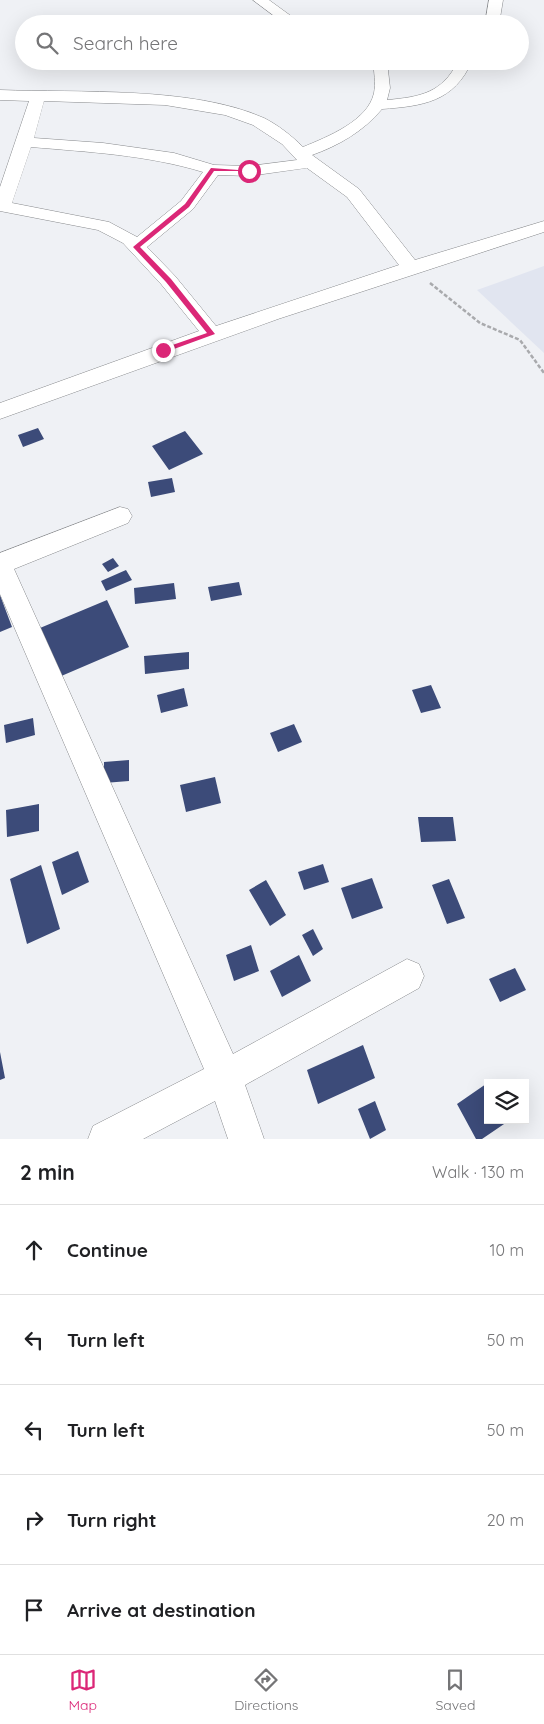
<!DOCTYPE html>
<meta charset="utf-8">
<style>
body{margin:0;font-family:Quicksand,sans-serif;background:#f6f6f6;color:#202124}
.controls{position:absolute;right:15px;bottom:15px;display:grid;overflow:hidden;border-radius:0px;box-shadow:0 5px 20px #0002}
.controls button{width:45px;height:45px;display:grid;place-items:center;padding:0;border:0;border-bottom:1px solid #e0e0e0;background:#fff;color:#202124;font:25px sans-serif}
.stop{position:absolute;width:15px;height:15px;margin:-11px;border:4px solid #db2777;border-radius:50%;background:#fff}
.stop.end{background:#db2777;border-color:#fff;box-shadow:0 1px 5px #0008}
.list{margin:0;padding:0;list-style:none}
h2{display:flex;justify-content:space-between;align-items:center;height:65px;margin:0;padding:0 20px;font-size:21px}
h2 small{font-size:16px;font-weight:400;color:#757577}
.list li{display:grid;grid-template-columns:32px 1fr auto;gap:15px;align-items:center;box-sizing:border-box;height:90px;padding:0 20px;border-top:1px solid #e0e0e0}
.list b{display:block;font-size:19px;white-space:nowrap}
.list em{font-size:16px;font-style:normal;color:#757577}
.icon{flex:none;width:28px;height:28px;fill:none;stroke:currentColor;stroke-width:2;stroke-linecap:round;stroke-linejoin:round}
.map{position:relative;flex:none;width:544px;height:1139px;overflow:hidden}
.search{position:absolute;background:#fff;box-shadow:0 5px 20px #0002;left:15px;right:15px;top:15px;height:55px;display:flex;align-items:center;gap:12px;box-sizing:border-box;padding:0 18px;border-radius:28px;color:#757577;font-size:19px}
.sheet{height:515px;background:#fff}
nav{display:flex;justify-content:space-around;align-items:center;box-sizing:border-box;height:70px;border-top:1px solid #e0e0e0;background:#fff;font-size:14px;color:#757577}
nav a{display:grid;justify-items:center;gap:2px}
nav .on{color:#db2777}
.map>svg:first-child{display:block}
.built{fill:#e1e5f0}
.building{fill:#3c4b79}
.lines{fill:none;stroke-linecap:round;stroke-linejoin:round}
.minor-casing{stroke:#87898c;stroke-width:1}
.path{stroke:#a9aaad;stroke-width:2.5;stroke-dasharray:4 2;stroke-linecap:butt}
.minor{fill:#fff;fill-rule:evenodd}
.route{fill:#db2777}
</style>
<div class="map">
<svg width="544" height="1139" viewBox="0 0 544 1139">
<rect width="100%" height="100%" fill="#eff1f5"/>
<path class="built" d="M544,266V353L477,290Z"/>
<path class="building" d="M38,428L44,439L23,447L18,435Z
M185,431L203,454L169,470L152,446Z
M172,478L175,492L151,497L148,482Z
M113,558L119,566L108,572L102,564Z
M126,570L132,580L106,591L101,581Z
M239,582L242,595L211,601L208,587Z
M174,583L176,599L135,604L134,588Z
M0,595L12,627L0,632Z
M107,600L129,647L59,677L40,628Z
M189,652V669L145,674L144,656Z
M431,685L441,708L421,713L412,690Z
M184,688L188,706L161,713L157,695Z
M33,718L35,735L6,743L4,725Z
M294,724L302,742L278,752L270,733Z
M129,760V781L104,783V762Z
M215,777L221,803L186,812L180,785Z
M39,804V831L7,837L6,810Z
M418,817H453L456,841L421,842Z
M78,851L89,882L62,895L52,862Z
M323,864L329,882L304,890L298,872Z
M41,865L60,929L27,944L10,879Z
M372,878L383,908L352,919L341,888Z
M449,879L465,918L447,924L432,885Z
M266,880L286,915L270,926L249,890Z
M313,929L323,949L313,956L302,935Z
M251,945L259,971L234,981L226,955Z
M299,955L311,981L282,997L270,971Z
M515,968L526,990L500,1002L489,979Z
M363,1045L375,1078L318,1104L307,1070Z
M0,1052L5,1078L0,1080Z
M486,1084L488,1087V1120L507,1122L482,1139H476L457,1104Z
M375,1101L386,1130L370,1139L358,1109Z"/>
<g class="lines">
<g class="minor-casing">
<path id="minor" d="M253,0H269L302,24H285Z
M489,0H503L499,24H485Z
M373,61H387L390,88L387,100C420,97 443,93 458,61H472C454,102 423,106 382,109C364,131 338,146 312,155L359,189L415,260L544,221V232L278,319L0,419V403L199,331L161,284L123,243L98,230L0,211V187L29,101L0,100V90C79,93 192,86 264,118C278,125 292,136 303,147C327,137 368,121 374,93C376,83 374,72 373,61ZM44,101L165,105L225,115L253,125L282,144L297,160L249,166L214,165L174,153L103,143L34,138ZM31,147C89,152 147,155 203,172L181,201L137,237L109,222L12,203ZM307,168L347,197L399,265L216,326L175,276L147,247L193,209L218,175L249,176Z
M120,507L128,509L132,516L128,523L14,569L233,1054L407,959L419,964L424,976L419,988L245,1085L264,1139H228L215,1101L143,1139H88L93,1126L204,1069L0,594V553Z"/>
</g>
<path class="path" d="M430,283L480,323L520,340L544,373"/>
<use href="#minor" class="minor"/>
</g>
<path class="route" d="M211,168L252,171H214L189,207L140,247L171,279L215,334L163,353L161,349L207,333L166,282L133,247L185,204Z"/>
</svg>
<div class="controls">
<button><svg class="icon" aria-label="layers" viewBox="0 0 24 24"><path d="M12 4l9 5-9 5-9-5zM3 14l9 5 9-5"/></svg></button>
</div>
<div class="stop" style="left:249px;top:171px"></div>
<div class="stop end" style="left:163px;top:350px"></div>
<div class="search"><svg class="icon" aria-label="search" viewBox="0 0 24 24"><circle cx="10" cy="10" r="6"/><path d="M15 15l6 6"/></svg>Search here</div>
</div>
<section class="sheet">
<h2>2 min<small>Walk · 130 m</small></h2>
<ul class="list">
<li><svg class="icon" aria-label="ahead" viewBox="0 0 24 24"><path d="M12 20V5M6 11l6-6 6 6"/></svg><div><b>Continue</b></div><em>10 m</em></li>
<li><svg class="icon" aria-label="left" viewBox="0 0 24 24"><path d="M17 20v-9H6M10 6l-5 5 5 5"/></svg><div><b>Turn left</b></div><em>50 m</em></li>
<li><svg class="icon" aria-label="left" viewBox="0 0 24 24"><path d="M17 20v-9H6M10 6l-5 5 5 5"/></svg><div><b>Turn left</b></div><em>50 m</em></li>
<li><svg class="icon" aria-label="right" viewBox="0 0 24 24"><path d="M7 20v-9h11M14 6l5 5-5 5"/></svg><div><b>Turn right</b></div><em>20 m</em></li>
<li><svg class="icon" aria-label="arrive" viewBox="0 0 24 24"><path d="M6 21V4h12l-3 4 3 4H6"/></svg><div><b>Arrive at destination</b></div></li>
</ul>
</section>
<nav>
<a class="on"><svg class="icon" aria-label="map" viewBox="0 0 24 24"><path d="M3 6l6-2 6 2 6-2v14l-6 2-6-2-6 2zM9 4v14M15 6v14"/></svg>Map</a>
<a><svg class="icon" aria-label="directions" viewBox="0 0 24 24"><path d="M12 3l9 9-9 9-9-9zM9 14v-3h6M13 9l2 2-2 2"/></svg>Directions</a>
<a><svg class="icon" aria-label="saved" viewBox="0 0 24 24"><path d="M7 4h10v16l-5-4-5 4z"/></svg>Saved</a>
</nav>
